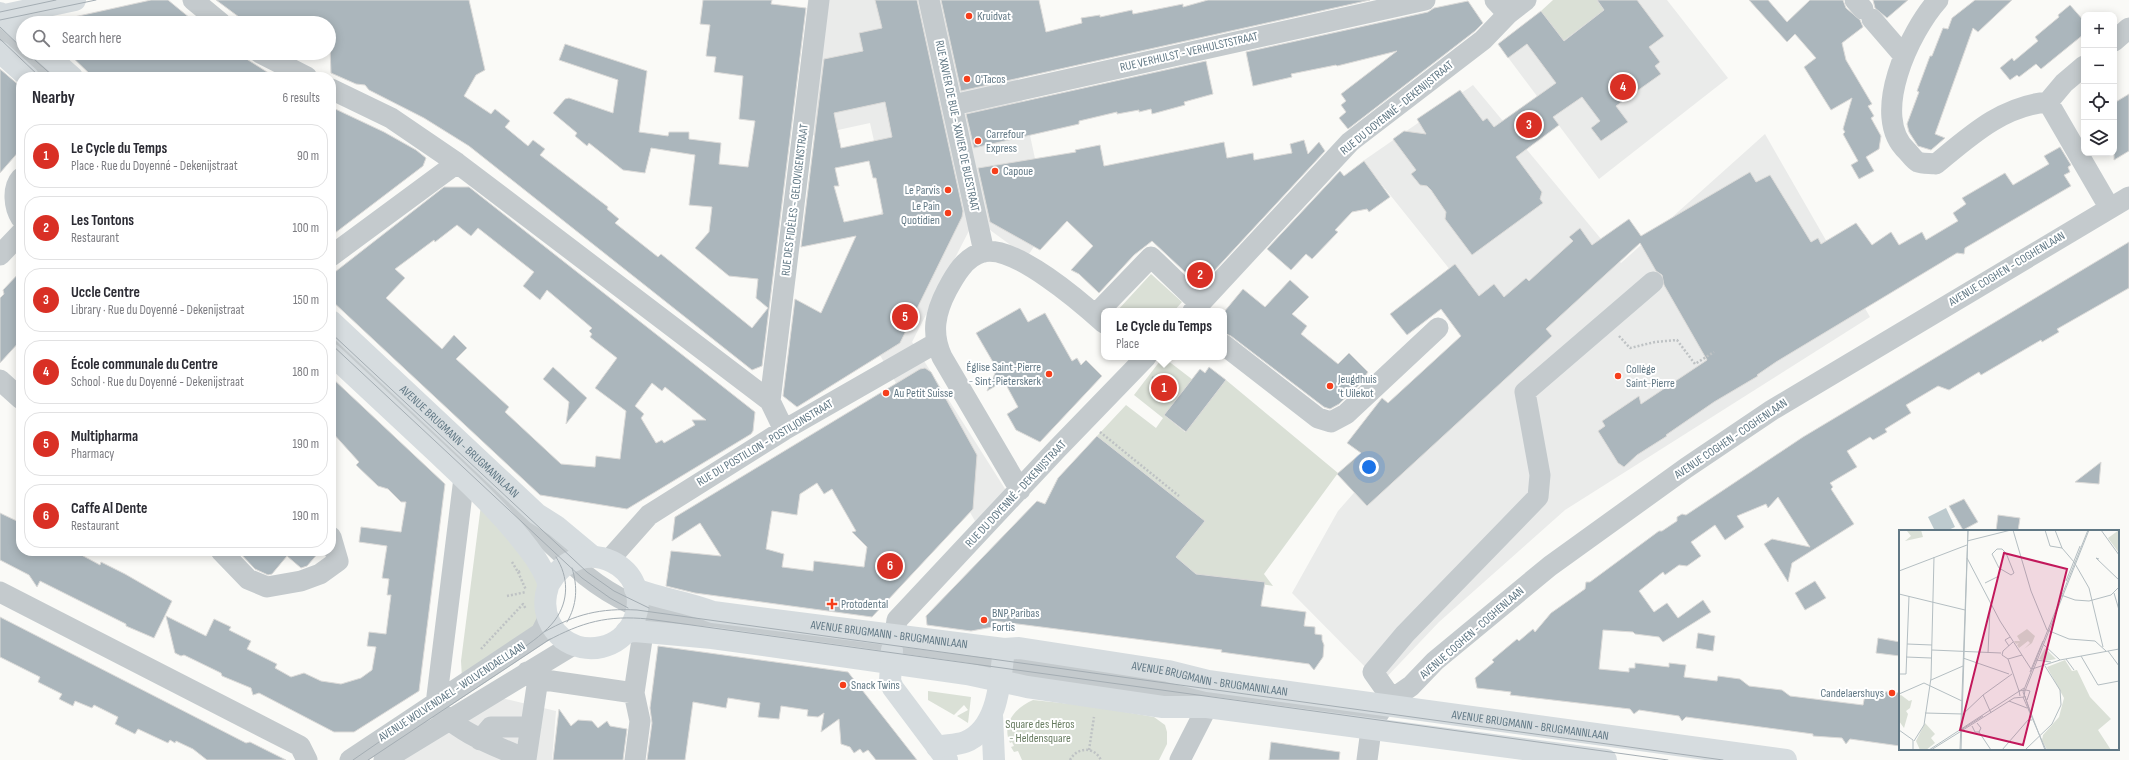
<!DOCTYPE html>
<meta charset="utf-8">
<style>
body{margin:0;font-family:"Sofia Sans Condensed",sans-serif;background:#f7f7f7;color:#2b2b33}
.controls{position:absolute;right:12px;top:12px;display:grid;overflow:hidden;border-radius:8px;box-shadow:0 2px 10px #0003}
.controls button{width:36px;height:36px;display:grid;place-items:center;padding:0;border:0;border-bottom:1px solid #e1e1e2;background:#fff;color:#2b2b33;font:20px sans-serif}
.you{position:absolute;left:1369px;top:467px;width:14px;height:14px;margin:-10px;border:3px solid #fff;border-radius:50%;background:#1a73e8;box-shadow:0 0 0 6px #1a73e833}
.badge{display:grid;place-items:center;width:26px;height:26px;border-radius:50%;background:#d93025;color:#fff;font-size:13px;font-weight:700}
.pin{position:absolute;translate:-50% -50%;border:2px solid #fff;box-shadow:0 1px 4px #0006}
.popup{position:absolute;left:1101px;top:308px;width:126px;height:52px;box-sizing:border-box;display:grid;place-content:center;border-radius:8px;background:#fff;filter:drop-shadow(0 1px 3px #0005);font-size:13px;white-space:nowrap;color:#7c7c81}
.popup b{font-size:15px;color:#2b2b33}
.popup::after{content:'';position:absolute;left:50%;top:100%;margin-left:-8px;border:8px solid transparent;border-top-color:#fff}
.list{margin:0;padding:0;list-style:none}
h2{display:flex;justify-content:space-between;align-items:center;height:52px;margin:0;padding:0 16px;font-size:17px}
h2 small{font-size:13px;font-weight:400;color:#7c7c81}
.list li{display:grid;grid-template-columns:26px 1fr auto;gap:12px;align-items:center;box-sizing:border-box;height:64px;margin:0 8px 8px;padding:0 8px;border:1px solid #e1e1e2;border-radius:16px}
.list b{display:block;font-size:15px;white-space:nowrap}
.list p{margin:0;font-size:13px;white-space:nowrap;color:#7c7c81}
.list em{font-size:13px;font-style:normal;color:#7c7c81}
.icon{flex:none;width:22px;height:22px;fill:none;stroke:currentColor;stroke-width:2;stroke-linecap:round;stroke-linejoin:round}
.map{position:relative;flex:none;width:2129px;height:760px;overflow:hidden}
.search{position:absolute;background:#fff;box-shadow:0 2px 10px #0003;left:16px;top:16px;width:320px;height:44px;display:flex;align-items:center;gap:10px;box-sizing:border-box;padding:0 14px;border-radius:22px;color:#7c7c81;font-size:15px}
.panel{position:absolute;background:#fff;box-shadow:0 2px 10px #0003;left:16px;top:72px;width:320px;height:484px;border-radius:16px}
.map>svg:first-child{display:block}
.built{fill:#eaebea}
.green{fill:#dae0d6}
.water{fill:#bdcace}
.building{fill:#abb6bc;stroke:#dcdbd9;fill-rule:evenodd}
.lines{fill:none;stroke-linecap:round;stroke-linejoin:round}
.path{stroke:#bec2c4;stroke-width:2.5;stroke-dasharray:2 2;stroke-linecap:butt}
.minor{stroke:#c4cacd;stroke-width:21}
.major{stroke:#d6dcdf;stroke-width:22}
.tram{stroke:#a4adb3;stroke-width:1}
.poi-dot{fill:#f63e1b;stroke:#fff;stroke-width:1.5}
.labels{text-anchor:middle;dominant-baseline:central;stroke-width:4;stroke-linejoin:round;paint-order:stroke}
.poi-label{font-size:12px;fill:#617885;stroke:#fff;text-anchor:start}
.street-label{font-size:12px;fill:#617885;stroke:#fff}
.park-label{font-size:12px;fill:#687c61;stroke:#fff}
.inset-road{fill:none;stroke:#b4bec2;stroke-width:1}
.view{fill:#c2185b;fill-opacity:0.15;stroke:#c2185b;stroke-width:2}
.inset-edge{fill:none;stroke:#617885;stroke-width:2}
</style>
<div class="map">
<svg width="2129" height="760" viewBox="0 0 2129 760">
<rect width="100%" height="100%" fill="#fafaf7"/>
<path class="built" d="M808,0H1001L1049,224L1027,257L975,219L912,342L1007,492L975,521L845,294L887,199L870,123L792,140Z
M1597,0H1667L1728,78L1599,179L1498,44L1541,11L1553,27L1604,10Z
M1473,85L1621,263L1765,134L1870,317L1565,510L1439,622L1381,683L1292,593L1338,511L1476,354L1459,281L1363,161Z
M497,697L556,711L552,760H392Z"/>
<path class="green" d="M1553,0H1597L1604,10L1563,41L1541,11Z
M1151,274L1182,302L1174,311H1117Z
M1163,357L1193,380L1164,415L1185,432L1226,380L1338,473L1264,574L1273,586L1196,574L1121,511L1204,521L1097,436L1126,405L1156,428L1163,418L1134,395Z
M481,505L537,576L540,619L533,630L462,678L461,661Z
M928,691L971,697L968,723L957,716L968,710L964,705L954,715L928,700Z
M1033,700L1090,706L1154,717L1165,725L1167,732V744L1159,760H1022L1018,751L1014,752L1011,747L1014,746L1012,742L1010,743C1001,724 1016,707 1033,700Z"/>
<path class="water" d="M1946,508L1955,527L1946,531H1935L1928,517Z"/>
<path class="building" d="M151,0H168L196,23H74V17Z
M216,0H469L485,70L476,75L464,96L491,114L495,109L510,121L505,127L528,146L533,140L545,149L540,155L608,207L607,209L619,219L615,223L658,257L661,254L752,328L768,308L756,298L758,279L729,276L695,248L709,232L712,207L689,205L695,155L651,148L645,173L623,170L589,143L587,146L575,136L577,133L553,113L565,99L569,98L613,113L618,80L559,60L565,44L647,71L639,132L668,136L669,132H689V139L721,143L719,164L748,167L755,121L739,119L743,76L714,72L716,57L706,56L710,25L700,24L703,0H772L771,4L806,8L762,366L752,370L469,146L424,118L369,90L365,85L356,84L331,73L329,23H247Z
M875,0H917L963,211L962,217L900,343L797,407L783,396L795,299L821,313L856,236L801,247L824,59L863,51L859,33L882,28ZM885,102L892,137L841,148L834,113ZM869,161L873,178H876L883,214L844,222L834,186H839L835,168Z
M941,0H1039L1046,32L1082,23L1081,18L1100,15V17L1132,10L1133,14L1183,4V7L1208,0H1370L961,91Z
M1597,0H1637L1664,36L1649,47L1660,62L1655,66L1661,74L1616,106L1628,122L1601,141L1591,128L1600,121L1582,97L1553,117L1559,125L1516,157L1542,192L1540,199L1543,203L1472,255L1445,219L1446,212L1431,190L1427,186L1420,185L1411,174L1416,170L1393,139L1404,131L1426,134L1417,119L1460,90L1483,121L1487,118L1494,127L1556,83L1527,44L1508,58L1498,44L1541,11L1564,41L1604,10Z
M1749,0H1768L1787,22L1810,0H1843L1846,8L1860,20L1863,27L1842,43L1846,60L1872,104L1868,106L1874,116L1871,118L1881,136L1879,149L1866,157L1874,171L1859,179L1851,165L1858,161L1843,134L1845,132L1843,129L1852,98L1831,110L1804,67L1816,58L1795,34L1787,42Z
M1873,0H1908L1887,18L1875,8Z
M1975,0H2012L1978,32L1973,28L1935,134L1945,138L1931,150L1918,146L1909,132L1907,124L1919,92L1917,91L1930,56H1932L1943,28L1948,29L1952,18Z
M1468,1L1483,23L1475,31L1348,129L1339,118L1346,112L1341,105L1346,101L1341,94L1397,51L1337,66L1336,65L1291,74L1292,77L1253,86L1246,52L1428,12L1434,8Z
M2070,5L2084,21V34L2041,69L2036,64L2019,77L2017,75L2010,80L2000,68L2012,58L2014,61L2038,41L2035,37L2059,17L2058,15Z
M68,53H237L275,77H93Z
M1206,61L1213,94L1184,102L1185,105L1152,114L1151,109L1139,112V110L1117,114V112L1079,121V124L974,148L966,114Z
M0,69L21,87V149L0,173Z
M2129,94V151L2114,160V103Z
M331,107L384,132L416,150L426,158L423,166L331,236Z
M1304,140L1308,154L1319,142L1325,151L1200,286L1152,241L1134,255L1099,293L1079,274L1071,270L1093,246L1067,221L1040,250L990,222L978,168L1076,152L1075,150L1100,145L1104,166L1224,142L1227,158L1253,153L1254,160L1292,153L1290,144Z
M2060,147L2071,165L2068,167L2070,172L2064,175L2071,186L1965,248L1964,254L1957,253L1776,362L1757,375L1758,376L1714,402L1666,435L1667,436L1637,455L1624,467L1618,463L1598,431L1605,426L1602,421L1639,396L1641,404L1707,360L1664,285L1662,275L1656,271L1640,243L1546,329L1552,336L1367,506L1337,474L1361,453L1347,443L1382,398L1388,403L1461,336L1441,309L1407,335L1390,314L1455,264L1479,296L1494,284L1504,297L1526,278L1529,281L1573,241L1569,237L1580,228L1592,245L1629,219L1641,236L1750,172L1756,182L1770,175L1811,242L1818,238L1821,244L1856,223L1872,245L1891,232L1899,245L1922,232L1926,240L1958,221L1953,213L1966,204L1962,198L2005,173L2013,185L2049,164L2044,156Z
M1364,161L1390,197L1369,212L1367,209L1352,212L1335,230L1338,232L1312,259L1306,254L1291,270L1267,249L1340,171L1344,176Z
M444,187H469L755,412L753,431L751,434L627,509L540,495L331,300V275ZM457,225L471,236L478,228L534,272L523,286L540,300L547,290L592,328L589,331L592,334L590,337L617,358L595,388L626,411L620,459L596,456L595,467L561,464L505,412L509,407L456,359L467,348L454,335L442,349L386,298L405,278L395,269L434,240L435,242ZM652,383L662,391L665,387L706,420H692L695,425L664,443L662,440L656,443L641,418L644,414L635,406Z
M2129,242V288L2057,329L2059,332L2042,342L2041,340L1981,375L1979,372L1949,390L1938,386L1906,405L1911,413L1885,429L1887,432L1873,440L1870,437L1847,451L1857,467L1830,483L1833,487L1831,489L1854,524L1792,563L1788,582L1764,544L1772,539L1810,547L1778,497L1768,508L1766,504L1737,516L1744,527L1725,540L1715,525L1691,542L1701,556L1687,566L1679,565L1665,575L1663,572L1639,591L1654,612L1667,603L1678,618L1703,600L1711,612L1663,642L1659,637L1635,634L1633,632L1603,630L1599,669L1629,672V668H1635V663L1669,667V663L1686,665L1684,677L1717,681L1718,676L1740,679L1749,686L1782,690L1790,696L1863,705L1866,690L1900,693V746L1850,739L1846,744L1842,738L1813,736V734L1686,717L1682,721L1679,716L1639,710L1634,714L1630,709L1510,695L1511,692L1477,688L1475,678L1494,662L1492,660L1517,639L1519,641L1533,629L1535,632L1551,613L1585,589L1586,582H1590L1659,531H1662L1677,521V517L1682,514L1686,515L1803,437Z
M21,271V340L0,363V298L4,294L3,290Z
M1290,280L1309,297L1292,314L1307,326L1301,334L1338,364L1349,353L1368,372L1358,386L1339,404L1330,409L1324,407L1231,336L1224,333V312L1243,289L1265,307Z
M1020,308L1028,322L1045,313L1072,361L1077,358L1081,365L1086,360L1102,376L1040,442L1016,430L1007,414L1018,407L1004,381L987,391L997,369L976,333Z
M553,367L587,398L566,424L569,402L543,379Z
M1209,367L1226,380L1186,432L1164,415L1200,369L1205,373Z
M925,368L931,372L977,455L973,509L872,617L695,593L666,586L671,551L721,556L700,523L672,541L675,517L920,369ZM817,483L824,494L832,489L856,531L852,532L867,547L864,567L814,561L813,571L782,567L784,554L766,549L772,511L797,515L800,494Z
M331,377L445,484L419,691L354,732H334L259,693L253,695L251,688L222,676L221,673L184,655L181,656L175,653L166,616L206,636L214,619L231,627L229,630L251,641L247,649L277,664L275,668L291,677L304,673L321,681L341,684L361,678L372,670L376,647L367,646L369,632L386,634L391,595H387L389,579L382,578L387,546L359,542L361,527L401,532L406,502H401L388,489L378,486L356,465L359,462L331,431Z
M1097,436L1205,521L1176,557L1196,574L1265,582L1261,606L1306,612L1304,626L1315,627V634L1322,635V640L1324,645L1323,657L1314,670L1309,664L1228,653L1221,652L1222,650L994,621L993,627L971,631L927,625L926,616L1037,501L1045,504L1058,478Z
M2101,462L2099,484L2075,482Z
M1964,499L1978,522L1963,530L1949,506Z
M0,513L21,523V551H74L100,565L101,562L125,574L172,601L154,638L126,626V624L40,581L37,587L29,575L0,560Z
M1998,515L2020,518L2018,531H1996Z
M238,551H320L307,566L301,568L287,556L272,574L268,575L255,569Z
M1815,581L1826,598L1805,610L1795,593Z
M0,617L246,743L250,742L286,760H207L193,749L176,741L175,743L170,740L168,743L138,729L135,734L115,724L118,717L94,705L92,708L75,701L73,706L59,699L62,694L38,682L40,677L0,657Z
M1698,633L1715,636L1713,651L1696,648Z
M1878,638L1900,642V656L1876,653Z
M658,646L848,672L917,760H876L868,750L863,753L860,749L854,753L850,747L841,744L839,719L821,732L824,713L818,717L807,716L808,710L781,706L779,719L758,717L760,703L728,698L726,708L693,702L685,760H647L652,723L650,708Z
M559,709L571,726L578,720L592,721L598,728L607,721L610,726L627,729L623,760H553Z
M1271,742L1340,752L1339,760H1269Z"/>
<g class="lines">
<path class="path" d="M1619,336L1630,348L1655,342L1677,340L1695,364L1714,352
M1152,377L1172,391
M1100,432L1179,496
M512,562L518,572L521,571
M518,572L526,590
M507,596L526,592
M481,649L523,604L526,609
M1089,750L1094,717
M1070,760C1077,747 1094,746 1101,760"/>
<path class="minor" d="M193,0L221,23
M929,0L984,252
M1495,0L1508,14
M1855,0L1863,9
M1938,0C1910,31 1869,116 1907,151C1910,154 1914,160 1918,162C1923,164 1931,163 1936,164C1970,136 2002,106 2048,102L2064,83L2084,66
M1872,19L1904,56
M0,33L47,77
M2114,41L2129,28
M260,53L307,77
M331,89L391,118L457,163L770,401L784,430
M2048,102L2109,207
M953,105L1425,0
M21,178C12,188 14,207 21,218
M0,255L21,233
M331,256L457,163
M1193,311L1350,142L1483,40L1508,14L1526,0
M1095,315L1151,257L1200,304
M331,339L585,575C614,598 645,613 681,620L1377,716
M1224,345L1318,418L1331,422L1346,414L1438,328
M0,380L21,399
M770,401L819,0
M464,478L436,704C448,729 500,748 526,759L538,679
M1020,490L942,357C931,333 935,313 947,290C955,275 965,257 983,252C1014,244 1082,303 1104,323
M221,551L248,579L267,587L301,581L320,574L338,561L331,537
M609,560L649,515L784,430L936,343
M0,592L300,746L307,760
M895,635L897,620L1056,450L1146,357
M527,672L538,679L634,693
M1392,699L1373,672L1405,634L1538,497L1540,475L1525,392L1653,282
M480,740L491,727H531
M350,760L541,633L548,619
M384,760L573,645
M635,760L640,721L634,693L643,633
M1180,760L1207,707V690
M1367,760L1371,730L1375,719L1385,704L1411,686L1435,661L1550,566L1686,468L1772,410L2129,197"/>
<g class="major">
<path d="M0,13L23,34"/>
<path d="M0,16L75,0"/>
<path d="M0,52L28,77"/>
<path d="M45,53L72,77"/>
<path id="s1" d="M331,321L537,514L556,526L592,556"/>
<path d="M331,354C366,387 401,419 436,452C471,485 508,519 536,559C540,566 547,576 548,584C549,587 546,592 546,595C543,612 550,628 563,639C586,656 620,649 633,622C658,568 580,528 549,584"/>
<path id="s2" d="M635,589C661,599 688,602 713,612L1004,649L1019,648L1168,671L1208,681L1786,760"/>
<path d="M626,632L635,631L712,638L848,657L967,674L1027,687L1163,707H1207L1606,760"/>
<path d="M892,650L890,681L893,688L947,760"/>
<path d="M992,715L994,760"/>
<path d="M937,747C946,745 957,745 965,742C999,729 1000,679 1004,649"/>
</g>
<path class="tram" d="M0,12L56,0
M0,20L96,0
M0,27L23,49
M0,39L40,77
M27,53L54,77
M331,333L587,572L614,591L649,608
M331,344L582,578L610,598L628,608
M567,622C577,605 578,587 572,568
M544,632C576,614 600,608 637,610L1723,760
M547,641C582,622 608,615 648,619L1668,760
M353,760C392,733 431,706 471,680C495,665 539,642 555,620C569,601 569,577 556,557
M368,760L550,639"/>
</g>
<g class="poi-dot">
<circle cx="969" cy="16" r="4"/>
<circle cx="967" cy="79" r="4"/>
<circle cx="978" cy="141" r="4"/>
<circle cx="995" cy="171" r="4"/>
<circle cx="948" cy="190" r="4"/>
<circle cx="948" cy="213" r="4"/>
<circle cx="1049" cy="374" r="4"/>
<circle cx="1618" cy="376" r="4"/>
<circle cx="1330" cy="386" r="4"/>
<circle cx="886" cy="393" r="4"/>
<path d="M830 598h4v4h4v4h-4v4h-4v-4h-4v-4h4z"/>
<circle cx="984" cy="620" r="4"/>
<circle cx="843" cy="685" r="4"/>
<circle cx="1892" cy="693" r="4"/>
</g>
<g class="labels">
<g class="poi-label">
<text x="977" y="16">Kruidvat</text>
<text x="975" y="79">O'Tacos</text>
<text x="986" y="134">Carrefour<tspan x="986" dy="14">Express</tspan></text>
<text x="1003" y="171">Capoue</text>
<text x="940" y="190" text-anchor="end">Le Parvis</text>
<text x="940" y="206" text-anchor="end">Le Pain<tspan x="940" dy="14">Quotidien</tspan></text>
<text x="1041" y="367" text-anchor="end">Église Saint-Pierre<tspan x="1041" dy="14">- Sint-Pieterskerk</tspan></text>
<text x="1626" y="369">Collège<tspan x="1626" dy="14">Saint-Pierre</tspan></text>
<text x="1338" y="379">Jeugdhuis<tspan x="1338" dy="14">'t Uilekot</tspan></text>
<text x="894" y="393">Au Petit Suisse</text>
<text x="841" y="604">Protodental</text>
<text x="992" y="613">BNP Paribas<tspan x="992" dy="14">Fortis</tspan></text>
<text x="851" y="685">Snack Twins</text>
<text x="1884" y="693" text-anchor="end">Candelaershuys</text>
</g>
<g class="street-label">
<text transform="translate(1189 52) rotate(-13)">RUE VERHULST - VERHULSTSTRAAT</text>
<text transform="translate(1397 108) rotate(-39)">RUE DU DOYENNÉ - DEKENIJSTRAAT</text>
<text transform="translate(957 126) rotate(78)">RUE XAVIER DE BUE - XAVIER DE BUESTRAAT</text>
<text transform="translate(795 200) rotate(-83)">RUE DES FIDÈLES - GELOVIGENSTRAAT</text>
<text transform="translate(2007 269) rotate(-31)">AVENUE COGHEN - COGHENLAAN</text>
<text transform="translate(1731 439) rotate(-34)">AVENUE COGHEN - COGHENLAAN</text>
<text stroke="none"><textPath href="#s1" startOffset="176">AVENUE BRUGMANN - BRUGMANNLAAN</textPath></text>
<text transform="translate(765 443) rotate(-31)">RUE DU POSTILLON - POSTILJONSTRAAT</text>
<text transform="translate(1016 494) rotate(-47)">RUE DU DOYENNÉ - DEKENIJSTRAAT</text>
<text transform="translate(1472 633) rotate(-41)">AVENUE COGHEN - COGHENLAAN</text>
<text stroke="none"><textPath href="#s2" startOffset="259">AVENUE BRUGMANN - BRUGMANNLAAN</textPath></text>
<text stroke="none"><textPath href="#s2" startOffset="583">AVENUE BRUGMANN - BRUGMANNLAAN</textPath></text>
<text transform="translate(452 692) rotate(-33)">AVENUE WOLVENDAEL - WOLVENDAELLAAN</text>
<text stroke="none"><textPath href="#s2" startOffset="907">AVENUE BRUGMANN - BRUGMANNLAAN</textPath></text>
</g>
<g class="park-label">
<text x="1040" y="724">Square des Héros<tspan x="1040" dy="14">- Heldensquare</tspan></text>
</g>
</g>
<g transform="translate(1899 530)">
<rect width="220" height="220" fill="#fafaf7"/>
<path d="M22,0L24,7L6,11L12,6L8,1ZM220,0V23L209,8ZM128,99L136,106L133,113L125,119L131,113L129,111L120,118L118,115L120,113L117,114L115,111H121L118,106ZM146,118L157,129L146,131L140,129ZM166,130L173,141L178,140L191,167L212,189L199,200L212,220H148L143,210L144,205L160,187L165,168L148,137ZM2,165L10,171L13,170L11,178L7,181L9,184L5,198L0,191V166ZM26,193L36,204L32,208L36,213L27,220H21L17,211Z" fill="#dae0d6"/>
<path class="inset-road" d="M114,0L132,61L148,100L170,109L196,111L207,121M146,0L151,16L163,18M156,0L163,18L175,32L190,58L204,117M202,0L220,25M68,11L112,0M98,19H103L107,23L115,43L112,45L100,38L93,24ZM68,28L101,91L132,139M200,29L197,28L220,50M0,41L68,15M167,51L181,16M86,53L100,46M215,63L220,80M0,64L66,80M162,65L176,70L190,71L212,65L220,57M114,112L104,121L103,125L109,129L123,125M8,114L33,115M145,115L161,130M110,116L106,110L111,107M33,120L102,123M209,121L220,136M89,123L91,79L93,75M182,126L199,155L220,151M7,127L32,128M64,128L110,144M109,129L120,161M167,129L175,140M137,130L152,132M133,139L161,130L220,119M131,142L144,111M0,144H7L10,66M32,150L64,136M127,160L131,161L128,170M126,161L190,0M0,164L25,153L63,171M84,165L92,183M126,166L131,182M124,167L147,220M110,171L128,178M26,183L64,184L84,165L113,144M73,196L76,202H80L82,198L78,193M0,200L14,210V219M62,200L84,186M80,202L92,220M15,211L25,195L32,148L35,27M30,220L125,158M32,220L115,168L125,167L126,160L120,161L121,166M61,220L69,0M62,220L69,0M103,220L129,190H133M126,220L153,194L162,175L161,160L146,136M146,220L124,162L189,0"/>
<path class="view" d="M105,23L168,39L124,215L61,200Z"/>
<rect width="220" height="220" class="inset-edge"/>
</g>
</svg>
<div class="controls">
<button>+</button>
<button>−</button>
<button><svg class="icon" aria-label="locate" viewBox="0 0 24 24"><circle cx="12" cy="12" r="6"/><path d="M12 2v4M12 18v4M2 12h4M18 12h4"/></svg></button>
<button><svg class="icon" aria-label="layers" viewBox="0 0 24 24"><path d="M12 4l9 5-9 5-9-5zM3 14l9 5 9-5"/></svg></button>
</div>
<div class="you"></div>
<div class="pin badge" style="left:1164px;top:388px">1</div>
<div class="popup"><b>Le Cycle du Temps</b>Place</div>
<div class="pin badge" style="left:1200px;top:275px">2</div>
<div class="pin badge" style="left:1529px;top:125px">3</div>
<div class="pin badge" style="left:1623px;top:87px">4</div>
<div class="pin badge" style="left:905px;top:317px">5</div>
<div class="pin badge" style="left:890px;top:566px">6</div>
<div class="search"><svg class="icon" aria-label="search" viewBox="0 0 24 24"><circle cx="10" cy="10" r="6"/><path d="M15 15l6 6"/></svg>Search here</div>
<section class="panel">
<h2>Nearby<small>6 results</small></h2>
<ul class="list">
<li><span class="badge">1</span><div><b>Le Cycle du Temps</b><p>Place · Rue du Doyenné - Dekenijstraat</p></div><em>90 m</em></li>
<li><span class="badge">2</span><div><b>Les Tontons</b><p>Restaurant</p></div><em>100 m</em></li>
<li><span class="badge">3</span><div><b>Uccle Centre</b><p>Library · Rue du Doyenné - Dekenijstraat</p></div><em>150 m</em></li>
<li><span class="badge">4</span><div><b>École communale du Centre</b><p>School · Rue du Doyenné - Dekenijstraat</p></div><em>180 m</em></li>
<li><span class="badge">5</span><div><b>Multipharma</b><p>Pharmacy</p></div><em>190 m</em></li>
<li><span class="badge">6</span><div><b>Caffe Al Dente</b><p>Restaurant</p></div><em>190 m</em></li>
</ul>
</section>
</div>
